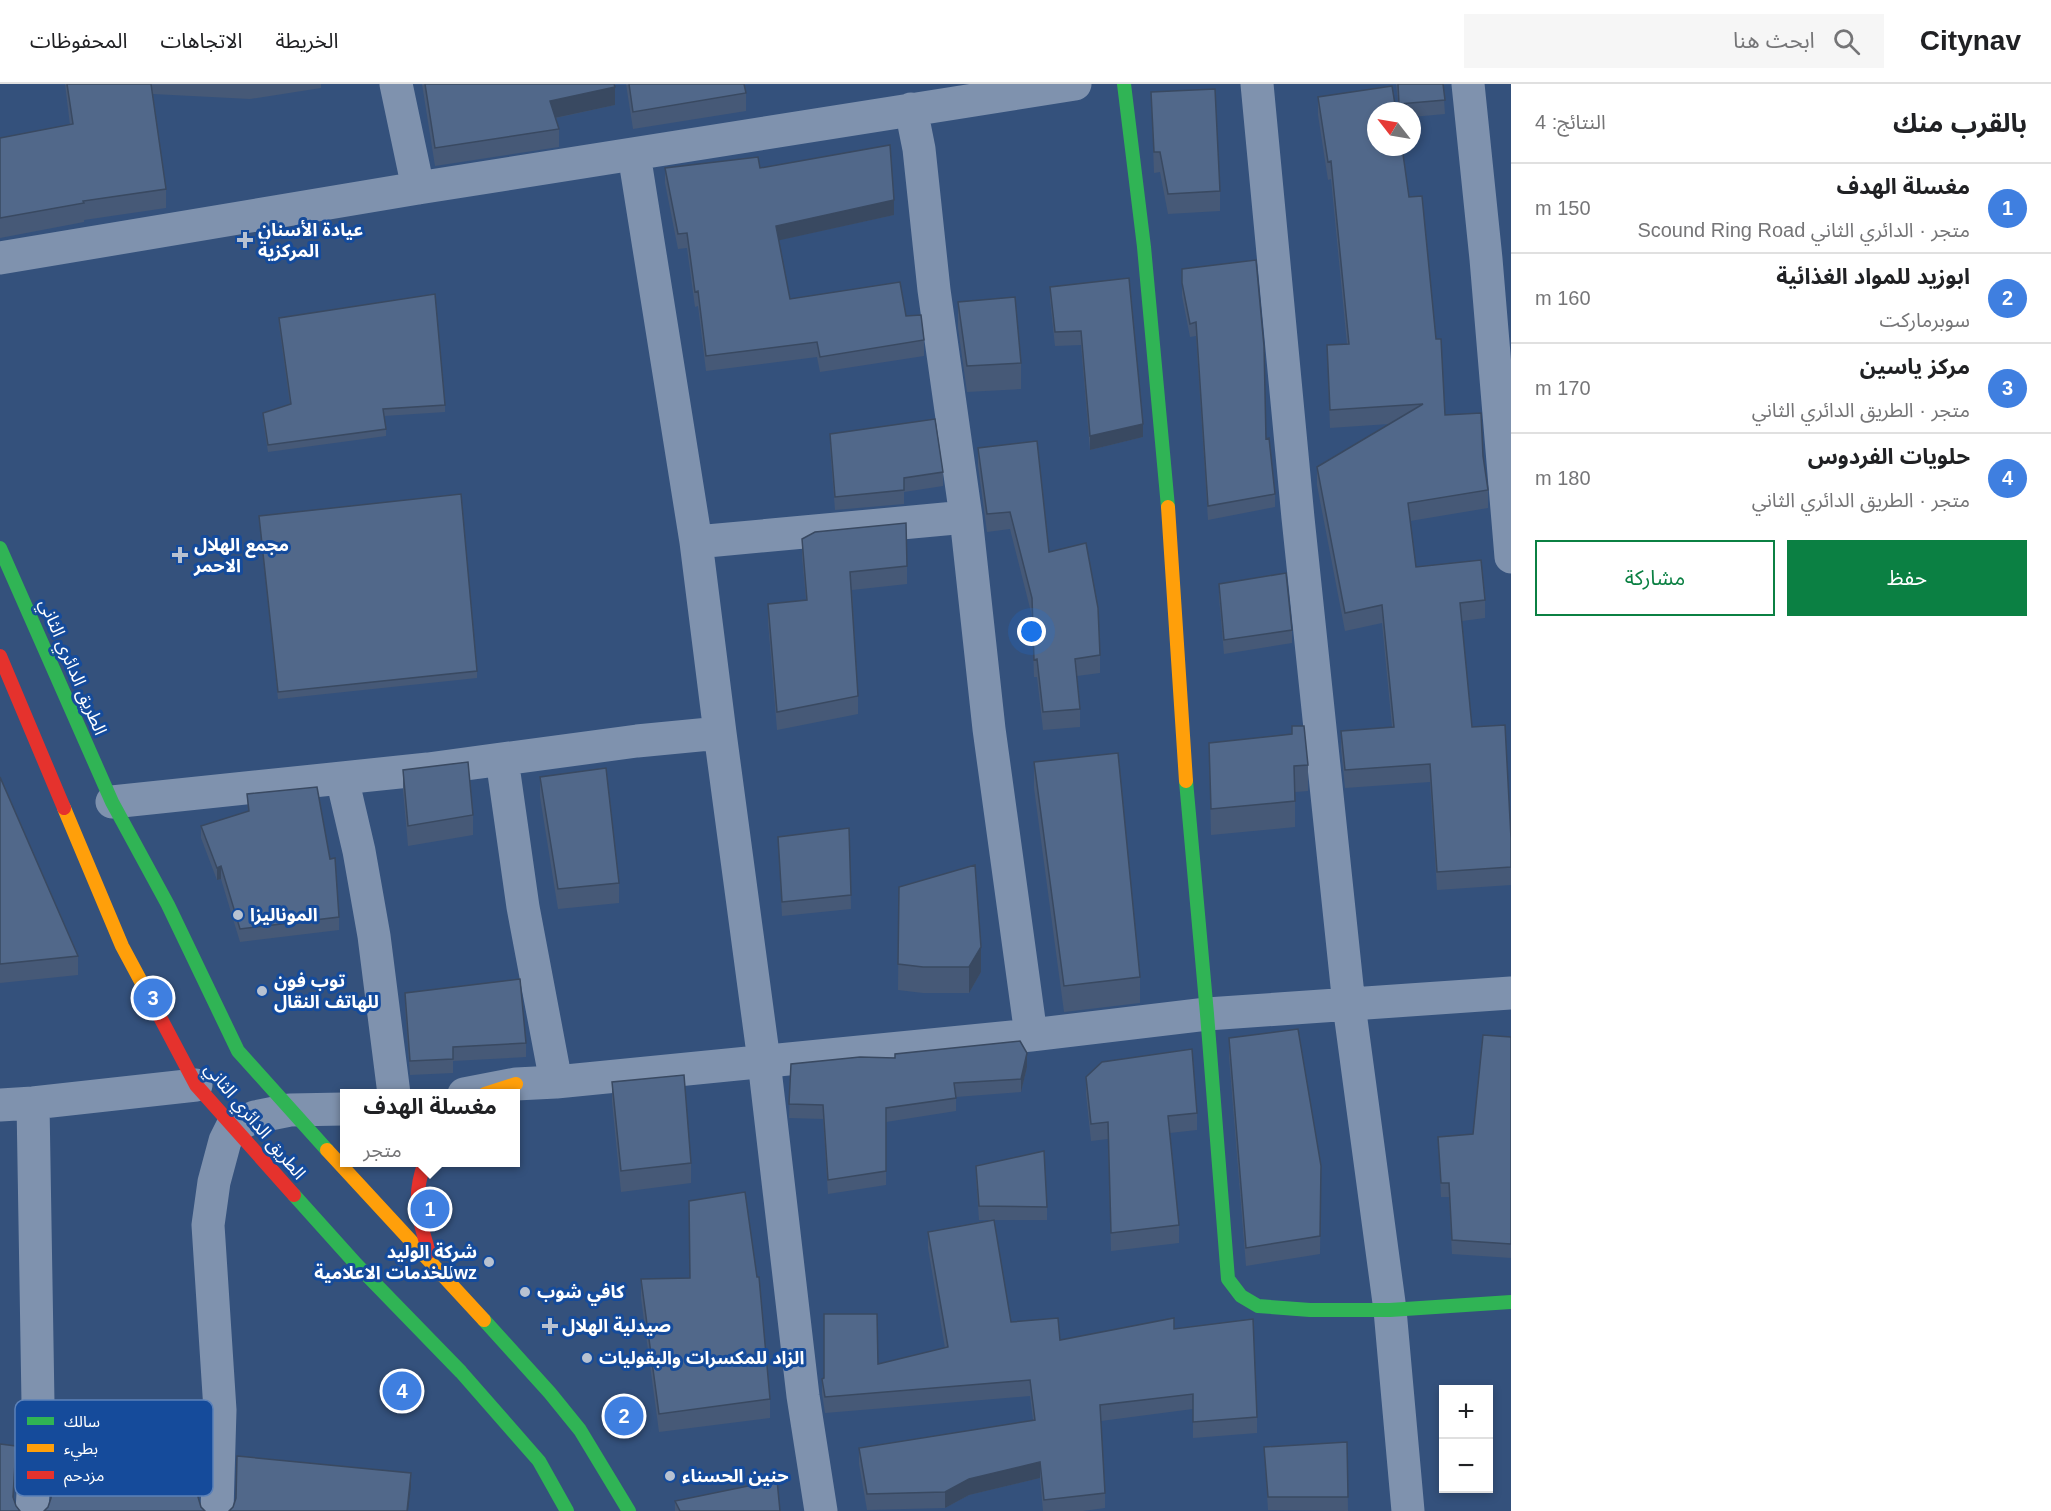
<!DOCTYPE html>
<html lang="ar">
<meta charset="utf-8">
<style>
body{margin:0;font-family:Helvetica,"Noto Sans Arabic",sans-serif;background:#f6f6f6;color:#202124;direction:rtl}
.controls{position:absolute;right:18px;bottom:18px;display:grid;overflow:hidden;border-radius:0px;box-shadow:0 3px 9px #0003}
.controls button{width:54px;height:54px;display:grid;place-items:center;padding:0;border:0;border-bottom:2px solid #e0e0e0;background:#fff;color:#202124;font:30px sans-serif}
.compass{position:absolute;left:1367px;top:18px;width:54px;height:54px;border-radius:50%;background:#fff;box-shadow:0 3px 9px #0003;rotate:301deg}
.you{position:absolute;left:1032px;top:548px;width:21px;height:21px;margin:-15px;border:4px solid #fff;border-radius:50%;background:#1a73e8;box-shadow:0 0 0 9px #1a73e833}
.badge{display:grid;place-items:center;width:39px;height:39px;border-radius:50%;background:#0b8043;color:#fff;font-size:20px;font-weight:700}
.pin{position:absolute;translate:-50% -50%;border:3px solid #fff;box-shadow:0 2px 6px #0006}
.popup{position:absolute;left:340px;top:1005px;width:180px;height:78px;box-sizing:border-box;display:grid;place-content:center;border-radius:0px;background:#fff;filter:drop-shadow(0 2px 4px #0005);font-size:20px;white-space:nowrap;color:#757577}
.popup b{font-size:22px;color:#202124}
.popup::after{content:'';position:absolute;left:50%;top:100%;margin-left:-12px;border:12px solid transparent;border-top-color:#fff}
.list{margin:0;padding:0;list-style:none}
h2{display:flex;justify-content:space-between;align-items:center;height:78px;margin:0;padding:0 24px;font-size:26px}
h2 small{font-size:20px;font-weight:400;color:#757577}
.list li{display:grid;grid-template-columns:39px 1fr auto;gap:18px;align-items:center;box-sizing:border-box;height:90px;padding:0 24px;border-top:2px solid #e0e0e0}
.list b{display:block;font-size:22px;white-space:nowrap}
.list p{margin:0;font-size:20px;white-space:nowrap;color:#757577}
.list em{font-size:20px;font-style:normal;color:#757577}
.actions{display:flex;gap:12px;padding:18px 24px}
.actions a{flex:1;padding:14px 0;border:2px solid #0b8043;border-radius:0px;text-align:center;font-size:21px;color:#0b8043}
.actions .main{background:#0b8043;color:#fff}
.icon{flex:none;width:33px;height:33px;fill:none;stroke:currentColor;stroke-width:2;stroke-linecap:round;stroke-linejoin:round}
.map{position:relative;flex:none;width:1511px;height:1427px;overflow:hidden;direction:ltr}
header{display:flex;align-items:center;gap:36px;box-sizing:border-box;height:84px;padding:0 30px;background:#fff;border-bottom:2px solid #e0e0e0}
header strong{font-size:28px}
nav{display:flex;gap:33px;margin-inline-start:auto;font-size:21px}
.search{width:420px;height:54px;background:#f6f6f6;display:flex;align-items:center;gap:15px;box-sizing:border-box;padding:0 21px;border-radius:0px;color:#757577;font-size:22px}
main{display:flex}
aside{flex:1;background:#fff}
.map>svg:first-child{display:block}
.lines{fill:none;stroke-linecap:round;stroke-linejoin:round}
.street{stroke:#7f92ae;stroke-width:33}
.fast{stroke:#30b455;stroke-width:14}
.slow{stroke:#ff9f0a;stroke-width:14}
.jam{stroke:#e5322d;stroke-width:14}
.wall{fill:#465977}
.shaded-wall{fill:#394961}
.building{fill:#51688a;stroke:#394961;stroke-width:1.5}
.poi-dot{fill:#b8c2d1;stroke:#154b9b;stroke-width:2}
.labels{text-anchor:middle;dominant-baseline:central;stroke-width:6;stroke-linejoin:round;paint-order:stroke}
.poi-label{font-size:18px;font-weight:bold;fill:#fff;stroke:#154b9b;text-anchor:start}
.street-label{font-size:18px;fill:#fff;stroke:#154b9b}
.key{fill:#154b9b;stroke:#5b81b9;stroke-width:1.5}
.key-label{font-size:16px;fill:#fff}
</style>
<header>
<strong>Citynav</strong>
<div class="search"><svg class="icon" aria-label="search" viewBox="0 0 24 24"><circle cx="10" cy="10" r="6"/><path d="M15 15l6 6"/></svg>ابحث هنا</div>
<nav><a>الخريطة</a><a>الاتجاهات</a><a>المحفوظات</a></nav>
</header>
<main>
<aside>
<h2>بالقرب منك<small>النتائج: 4</small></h2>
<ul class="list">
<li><span class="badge" style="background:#3f7fe0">1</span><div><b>مغسلة الهدف</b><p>متجر · الدائري الثاني Scound Ring Road</p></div><em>150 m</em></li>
<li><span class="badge" style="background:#3f7fe0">2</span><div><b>ابوزيد للمواد الغذائية</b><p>سوبرماركت</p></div><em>160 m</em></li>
<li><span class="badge" style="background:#3f7fe0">3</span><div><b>مركز ياسين</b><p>متجر · الطريق الدائري الثاني</p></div><em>170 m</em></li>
<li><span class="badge" style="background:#3f7fe0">4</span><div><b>حلويات الفردوس</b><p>متجر · الطريق الدائري الثاني</p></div><em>180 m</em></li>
</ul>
<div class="actions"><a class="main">حفظ</a><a>مشاركة</a></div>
</aside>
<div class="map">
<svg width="1511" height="1427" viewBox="0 0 1511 1427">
<rect width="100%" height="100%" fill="#34517c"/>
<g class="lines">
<path class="street" d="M396,0L418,104
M1257,0L1298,434L1349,921L1390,1226L1408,1427
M1468,0L1486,175L1511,473
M911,25L919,65L934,206L966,433L989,645L1031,951
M634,70L696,458L720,649L764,977L803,1312L821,1427
M0,174L418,104L1075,0
M696,458L966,433
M502,675L523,823L556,998
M342,694L359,767L374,852L394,1010
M112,718L428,685L637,657L720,649
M464,1010L516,1000L556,998L1031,951L1207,930L1511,909
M0,1021L33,1019L196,1001
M32,1427L38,1319L33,1019
M217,1427L220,1326L208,1141L214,1098L225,1057L232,1043L255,1033L290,1026L344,1025"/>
<path class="fast" d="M1124,0L1144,163L1168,423
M0,464L112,718L168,821L238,967L327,1066
M1186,697L1207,930L1228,1195L1241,1212L1258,1222L1310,1226H1390L1511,1218
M294,1111L356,1180L461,1288L539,1377L567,1427
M484,1236L550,1309L580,1346L629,1427"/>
<path class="slow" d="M1168,423L1186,697
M64,724L122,862L152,918
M485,1010L516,1000
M327,1066L484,1236"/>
<path class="jam" d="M0,572L64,724
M152,918L196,1001L294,1111
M425,1078C412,1113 418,1134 429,1168"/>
</g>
<path class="wall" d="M65,0H321V4L250,15L153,10L166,105V124L84,136V138L0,154V54L70,41Z
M422,0H614L615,21L556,34L559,45V63L435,82Z
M626,0H744L746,9V27L633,45Z
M1396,0H1443L1445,30L1412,33V27H1399Z
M1151,8L1220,107V127L1168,130L1160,88L1154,89Z
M1318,13L1409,113L1436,255L1445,331L1483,372L1488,406V424L1410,437L1416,483L1485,516V534L1462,537L1472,643L1511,754V801L1437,806L1430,698L1345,704L1341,665V647L1392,643L1382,539L1345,547L1317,401V383L1389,340L1330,344L1327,261L1347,260L1331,95L1328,96L1318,31Z
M665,84H760L894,131L779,156L790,215L906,232L924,256V272L820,288L817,273L706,287L698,222L695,223L687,164L678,165L665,99Z
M1182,185L1266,355L1275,410V423L1208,436L1196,252L1190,253L1182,212Z
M1129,194L1143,353L1090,366L1081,261L1055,262L1050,216V203Z
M958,218L1021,279V305L967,308L958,244Z
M279,234L445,321V328L384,332L386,345V352L268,368L263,336V329L290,320L279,241Z
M830,350L943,388V402L904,408V420L835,426L830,364Z
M978,364L1049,468L1100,571V589L1077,592L1080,625V643L1043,646L1037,593H1034L1032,532L1010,445L987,448L978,382Z
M259,432L477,587V594L278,615Z
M802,455L907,482V500L852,506L858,612V630L777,646L768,538V520L806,516L802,472Z
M1219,500L1292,546V559L1224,570L1219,514Z
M1292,642L1308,681V707L1295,708V743L1211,751L1209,659L1292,651Z
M1034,678L1140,893V919L1064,928L1034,704Z
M403,686L473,731V751L408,762L403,706Z
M0,693L78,872V891L0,899Z
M540,693L619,799V819L558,825L540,713Z
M247,710L339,833V846L240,858L221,795L217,796L201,754V742L248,727Z
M849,744L851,825L782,832L778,753Z
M899,803L981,888L969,909H923L898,906Z
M405,909L526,959V973L453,977V989L410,991L405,923Z
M1511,953V1174L1452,1170L1449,1113H1441L1438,1053L1473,1050Z
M1229,954L1321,1100L1320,1170L1246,1182L1229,973Z
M895,974L1027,983L1021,1008L956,1013V1027L886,1038V1101L828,1110L823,1035L789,1034L791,980Z
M1086,993L1197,1029V1046L1170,1049L1179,1141V1159L1111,1167L1108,1055L1091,1057L1086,1010Z
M612,998L691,1079V1099L621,1108L612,1018Z
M976,1082L1047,1123V1136H994L1011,1238L1060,1256L1174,1245L1257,1333V1349L1193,1354V1325L1101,1337L1105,1409V1424L1083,1427H1043L1040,1394L969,1411L945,1424L867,1426L859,1380V1364L1033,1336L1030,1312L825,1329L822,1310V1295L945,1264L928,1164V1148L993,1136H979L976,1095Z
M641,1195L770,1315V1334L659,1348L641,1214Z
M1347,1358L1348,1427L1268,1426L1264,1363Z
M675,1417L780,1427H675Z"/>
<path class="shaded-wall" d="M615,3V21L550,35V17Z
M894,116V131L776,157V142Z
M1143,340V353L1090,366V352Z
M221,782V795L217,796V784Z
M981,863V888L969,909V883Z
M1027,969V983L1021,1008V995Z
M16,1362V1376L13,1427V1413Z
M1040,1378V1394L969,1411L945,1424V1408L969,1395Z
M411,1389V1403L408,1427H407Z"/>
<path class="building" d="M67,0H151L166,105L83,117L84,119L0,134V54L73,40Z
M425,0H614L615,3L550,17L559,45L435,64Z
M629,0H744L746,9L633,28Z
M1398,0H1443L1445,16L1399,20Z
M1392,2L1396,27H1376V63H1402L1409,113L1422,112L1436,255H1441L1445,331L1481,329L1483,372L1488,406L1408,419L1416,483L1481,476L1485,516L1460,519L1472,643L1505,641L1511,754V783L1437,788L1430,680L1345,686L1341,647L1394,643L1382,521L1345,529L1317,383L1423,320L1330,326L1327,261L1349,260L1331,77L1328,78L1318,13Z
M1215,5L1220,107L1168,110L1160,68H1154L1151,8Z
M890,61L894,116L776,142L790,215L900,198L906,232L921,231L924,256L820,273L817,258L706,272L698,207L695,208L687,149L678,150L665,84L758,73L760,84Z
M1256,176L1264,262L1266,355L1269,354L1275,410L1208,422L1196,238L1190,240L1182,199V185Z
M1129,194L1143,340L1090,352L1081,247L1055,248L1050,203Z
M435,210L445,321L383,325L386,345L268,361L263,329L291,320L279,234Z
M1015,213L1021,279L967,282L958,218Z
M935,335L943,388L904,394V406L835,413L830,350Z
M1037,357L1049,468L1086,459L1098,524L1100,571L1075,575L1080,625L1043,628L1037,575L1034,576L1032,514L1010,428L987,430L978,364Z
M461,410L477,587L278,608L259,432Z
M906,439L907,482L850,488L858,612L777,628L768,520L807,516L802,455L815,448Z
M1286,489L1292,546L1224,556L1219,500Z
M1292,642H1304L1308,681L1294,682L1295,717L1211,725L1209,659L1292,650Z
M1118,669L1140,893L1064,902L1034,678Z
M468,678L473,731L408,742L403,686Z
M606,684L619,799L558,805L540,693Z
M0,693L78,872L0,880Z
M317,703L330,775L335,774L339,833L240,845L221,782L217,784L201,742L249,727L247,710Z
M849,744L851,811L782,818L778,753Z
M975,781L981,863L969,883H923L898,880L899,803Z
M520,895L526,959L453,963V975L410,977L405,909Z
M1298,945L1321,1082L1320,1152L1246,1164L1229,954Z
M1483,951L1511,953V1160L1452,1156L1449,1099H1441L1438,1053L1473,1050Z
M1020,957L1027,969L1021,995L954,999L956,1014L886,1024V1087L828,1096L823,1021L789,1020L791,980L860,973L895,974V970Z
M1192,965L1197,1029L1168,1032L1179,1141L1111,1149L1108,1038L1091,1040L1086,993L1102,978Z
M684,991L691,1079L621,1087L612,998Z
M1044,1067L1047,1123L979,1122L976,1082Z
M745,1108L757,1193H759L770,1315L659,1330L641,1195L690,1194L689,1117Z
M994,1136L1011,1238L1058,1234L1060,1256L1174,1234V1245L1253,1235L1257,1333L1193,1338V1310L1100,1321L1105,1409L1044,1416L1040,1378L969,1395L945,1408L867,1410L859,1364L1035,1336L1030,1296L825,1313L822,1295L824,1294V1230H877L878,1280L948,1263L928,1148Z
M64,1322L201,1328L198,1413L201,1423L205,1427H44L48,1423L51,1414L53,1366L61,1367Z
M1347,1358L1348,1413H1268L1264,1363Z
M0,1360L16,1362L13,1413L16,1422L20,1427H0Z
M237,1372L411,1389L407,1427H229L233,1423L236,1414Z
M777,1396L780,1427H680L675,1417Z"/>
<g class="poi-dot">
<path d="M242 147h6v6h6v6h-6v6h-6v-6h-6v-6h6z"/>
<path d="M177 462h6v6h6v6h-6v6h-6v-6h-6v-6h6z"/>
<circle cx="238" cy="831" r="6"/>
<circle cx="262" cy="907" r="6"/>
<circle cx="489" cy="1178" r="6"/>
<circle cx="525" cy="1208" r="6"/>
<path d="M547 1233h6v6h6v6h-6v6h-6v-6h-6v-6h6z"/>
<circle cx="587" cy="1274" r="6"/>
<circle cx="670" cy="1392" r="6"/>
</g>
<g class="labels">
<g class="poi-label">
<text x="258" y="146">عيادة الأسنان<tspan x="258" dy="21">المركزية</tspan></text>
<text x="194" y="461">مجمع الهلال<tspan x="194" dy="21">الاحمر</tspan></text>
<text x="250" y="831">الموناليزا</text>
<text x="274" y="897">توب فون<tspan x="274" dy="21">للهاتف النقال</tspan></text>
<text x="477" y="1168" text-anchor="end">شركة الوليد<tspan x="477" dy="21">للخدمات الاعلاميةwz</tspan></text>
<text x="537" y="1208">كافي شوب</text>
<text x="562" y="1242">صيدلية الهلال</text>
<text x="599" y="1274">الزاد للمكسرات والبقوليات</text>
<text x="682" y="1392">حنين الحسناء</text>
</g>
<g class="street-label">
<text transform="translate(73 583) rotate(67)">الطريق الدائري الثاني</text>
<text transform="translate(255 1037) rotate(50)">الطريق الدائري الثاني</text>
</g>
</g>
<rect x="15" y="1316" width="198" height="96" rx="9" class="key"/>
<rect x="27" y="1333" width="27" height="8" fill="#30b455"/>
<rect x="27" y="1360" width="27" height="8" fill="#ff9f0a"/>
<rect x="27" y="1387" width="27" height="8" fill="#e5322d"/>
<g class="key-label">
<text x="64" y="1343">سالك</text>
<text x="64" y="1370">بطيء</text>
<text x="64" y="1397">مزدحم</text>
</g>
</svg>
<div class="controls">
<button>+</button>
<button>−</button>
</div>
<svg class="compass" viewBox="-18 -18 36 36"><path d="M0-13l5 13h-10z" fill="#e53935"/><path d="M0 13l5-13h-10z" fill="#757577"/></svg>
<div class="you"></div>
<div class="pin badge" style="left:430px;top:1125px;background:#3f7fe0">1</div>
<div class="popup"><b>مغسلة الهدف</b>متجر</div>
<div class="pin badge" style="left:624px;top:1332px;background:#3f7fe0">2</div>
<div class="pin badge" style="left:153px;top:914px;background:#3f7fe0">3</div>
<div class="pin badge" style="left:402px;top:1307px;background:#3f7fe0">4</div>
</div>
</main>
